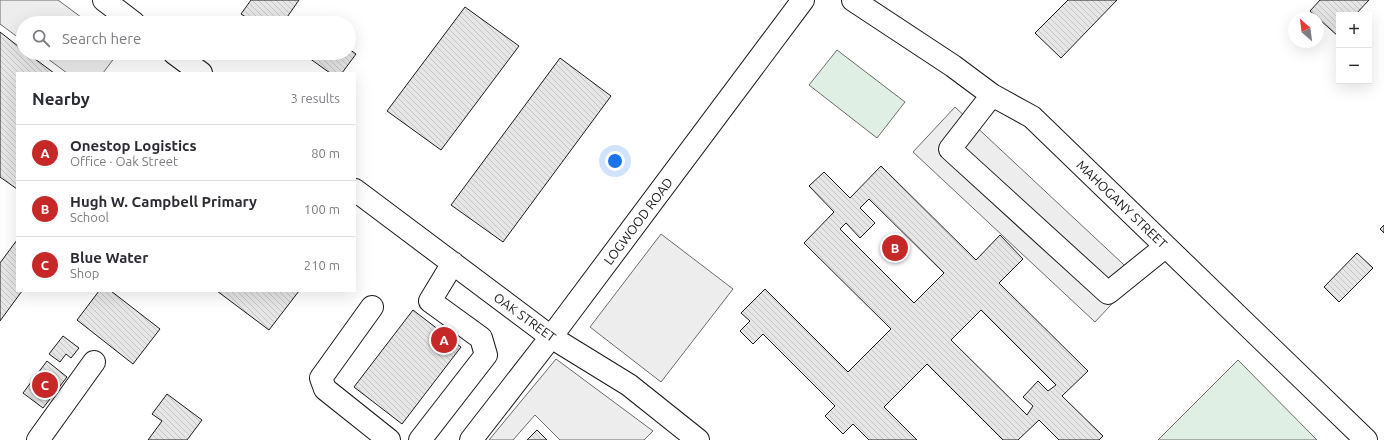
<!DOCTYPE html>
<meta charset="utf-8">
<style>
body{margin:0;font-family:Ubuntu,sans-serif;background:#f2f2f3;color:#2b2b33}
.controls{position:absolute;right:12px;top:12px;display:grid;overflow:hidden;border-radius:0px;box-shadow:0 4px 16px #0002}
.controls button{width:36px;height:36px;display:grid;place-items:center;padding:0;border:0;border-bottom:1px solid #e1e1e2;background:#fff;color:#2b2b33;font:20px sans-serif}
.compass{position:absolute;left:1288px;top:12px;width:36px;height:36px;border-radius:50%;background:#fff;box-shadow:0 4px 16px #0002;rotate:332deg}
.you{position:absolute;left:615px;top:161px;width:14px;height:14px;margin:-10px;border:3px solid #fff;border-radius:50%;background:#1a73e8;box-shadow:0 0 0 6px #1a73e833}
.badge{display:grid;place-items:center;width:26px;height:26px;border-radius:50%;background:#c62828;color:#fff;font-size:13px;font-weight:700}
.pin{position:absolute;translate:-50% -50%;border:2px solid #fff;box-shadow:0 1px 4px #0006}
.list{margin:0;padding:0;list-style:none}
h2{display:flex;justify-content:space-between;align-items:center;height:52px;margin:0;padding:0 16px;font-size:17px}
h2 small{font-size:13px;font-weight:400;color:#7c7c81}
.list li{display:grid;grid-template-columns:26px 1fr auto;gap:12px;align-items:center;box-sizing:border-box;height:56px;padding:0 16px;border-top:1px solid #e1e1e2}
.list b{display:block;font-size:15px;white-space:nowrap}
.list p{margin:0;font-size:13px;white-space:nowrap;color:#7c7c81}
.list em{font-size:13px;font-style:normal;color:#7c7c81}
.icon{flex:none;width:22px;height:22px;fill:none;stroke:currentColor;stroke-width:2;stroke-linecap:round;stroke-linejoin:round}
.map{position:relative;flex:none;width:1384px;height:440px;overflow:hidden}
.search{position:absolute;background:#fff;box-shadow:0 4px 16px #0002;left:16px;top:16px;width:340px;height:44px;display:flex;align-items:center;gap:10px;box-sizing:border-box;padding:0 14px;border-radius:22px;color:#7c7c81;font-size:15px}
.panel{position:absolute;background:#fff;box-shadow:0 4px 16px #0002;left:16px;top:72px;width:340px;height:220px;border-radius:0px}
.map>svg:first-child{display:block}
.pitch{fill:#e0efe3;stroke:#6a6a6a}
.parking{fill:#ededed;stroke:#6a6a6a}
.building{fill:url(#building-back-hatch);stroke:#1a1a1a;fill-rule:evenodd}
.lines{fill:none;stroke-linecap:round;stroke-linejoin:round}
.minor-casing{stroke:#1a1a1a;stroke-width:24}
.minor{stroke:#fff;stroke-width:22}
.labels{text-anchor:middle;dominant-baseline:central;stroke-width:3;stroke-linejoin:round;paint-order:stroke}
.street-label{font-size:13px;fill:#1a1a1a;stroke:#fff}
</style>
<div class="map">
<svg width="1384" height="440" viewBox="0 0 1384 440">
<defs>
<pattern id="building-back-hatch" width="6" height="6" patternUnits="userSpaceOnUse"><rect width="6" height="6" fill="#e6e6e6"/><path d="M-1 5l2 2M0 0l6 6M5-1l2 2" fill="none" stroke="#c5c5c5"/></pattern>
</defs>
<rect width="100%" height="100%" fill="#fff"/>
<path class="pitch" d="M837,50L905,102L877,138L809,85Z
M1238,360L1317,440H1158Z"/>
<path class="parking" d="M0,0H58L89,23H23V41L0,24Z
M40,53H118L103,73H67Z
M955,107L1137,277L1095,322L913,152Z
M661,234L733,289L661,382L590,327Z
M556,359L653,431L644,440H560L535,415L513,440H489Z"/>
<path class="building" d="M251,0H299L283,23H255L241,14Z
M1068,0H1117L1061,58L1035,33Z
M1320,0H1369L1355,15H1339V37L1310,11Z
M465,7L519,46L441,150L387,111Z
M308,19L313,23H305Z
M0,32L23,50V53H27L54,73H17V189L0,177Z
M349,49L356,54L342,73H330L302,53H349Z
M560,58L611,96L503,242L451,205Z
M881,166L976,260L1000,235L1023,259L999,283L1088,371L1062,396L1103,436L1099,440H1059L1039,420L1018,440H1003L927,364L884,407L917,440H869L853,424L843,434L825,416L835,406L763,334L753,344L740,331L750,321L741,313L765,289L848,372L891,329L804,243L834,212L809,186L824,172L850,198ZM869,199L944,273L914,303L840,229L846,223L860,238L875,223L860,208ZM981,310L1056,385L1048,391L1038,381L1023,397L1033,406L1027,415L951,340Z
M1384,225V233L1380,229Z
M17,240V291H22L0,321V263Z
M1357,253L1373,268L1339,302L1324,287Z
M99,291H111L160,329L133,364L77,320Z
M217,291H299L269,330Z
M413,310L461,347L402,424L354,387Z
M63,336L79,348L71,358L66,354L60,362L49,354Z
M47,361L67,377L43,408L23,393Z
M167,394L202,420L187,440H148L162,421L152,414Z
M537,430L547,440H527Z"/>
<g class="lines">
<g class="minor-casing">
<path id="minor" d="M104,0L134,23
M853,0L953,66L992,95L1032,117L1366,440
M174,53L201,73
M992,95L950,149L1108,293L1165,247
M355,190L551,337L629,385L698,440
M372,307L321,378L325,389L389,440
M38,440L94,362
M420,440L486,355L481,338L430,301L453,263
M471,440L551,337L803,0"/>
</g>
<use href="#minor" class="minor"/>
</g>
<g class="labels">
<g class="street-label">
<text transform="translate(1122 204) rotate(44)">MAHOGANY STREET</text>
<text transform="translate(638 221) rotate(-53)">LOGWOOD ROAD</text>
<text transform="translate(525 317) rotate(36)">OAK STREET</text>
</g>
</g>
</svg>
<div class="controls">
<button>+</button>
<button>−</button>
</div>
<svg class="compass" viewBox="-18 -18 36 36"><path d="M0-13l5 13h-10z" fill="#e53935"/><path d="M0 13l5-13h-10z" fill="#7c7c81"/></svg>
<div class="you"></div>
<div class="pin badge" style="left:444px;top:340px">A</div>
<div class="pin badge" style="left:895px;top:248px">B</div>
<div class="pin badge" style="left:45px;top:385px">C</div>
<div class="search"><svg class="icon" aria-label="search" viewBox="0 0 24 24"><circle cx="10" cy="10" r="6"/><path d="M15 15l6 6"/></svg>Search here</div>
<section class="panel">
<h2>Nearby<small>3 results</small></h2>
<ul class="list">
<li><span class="badge">A</span><div><b>Onestop Logistics</b><p>Office · Oak Street</p></div><em>80 m</em></li>
<li><span class="badge">B</span><div><b>Hugh W. Campbell Primary</b><p>School</p></div><em>100 m</em></li>
<li><span class="badge">C</span><div><b>Blue Water</b><p>Shop</p></div><em>210 m</em></li>
</ul>
</section>
</div>
